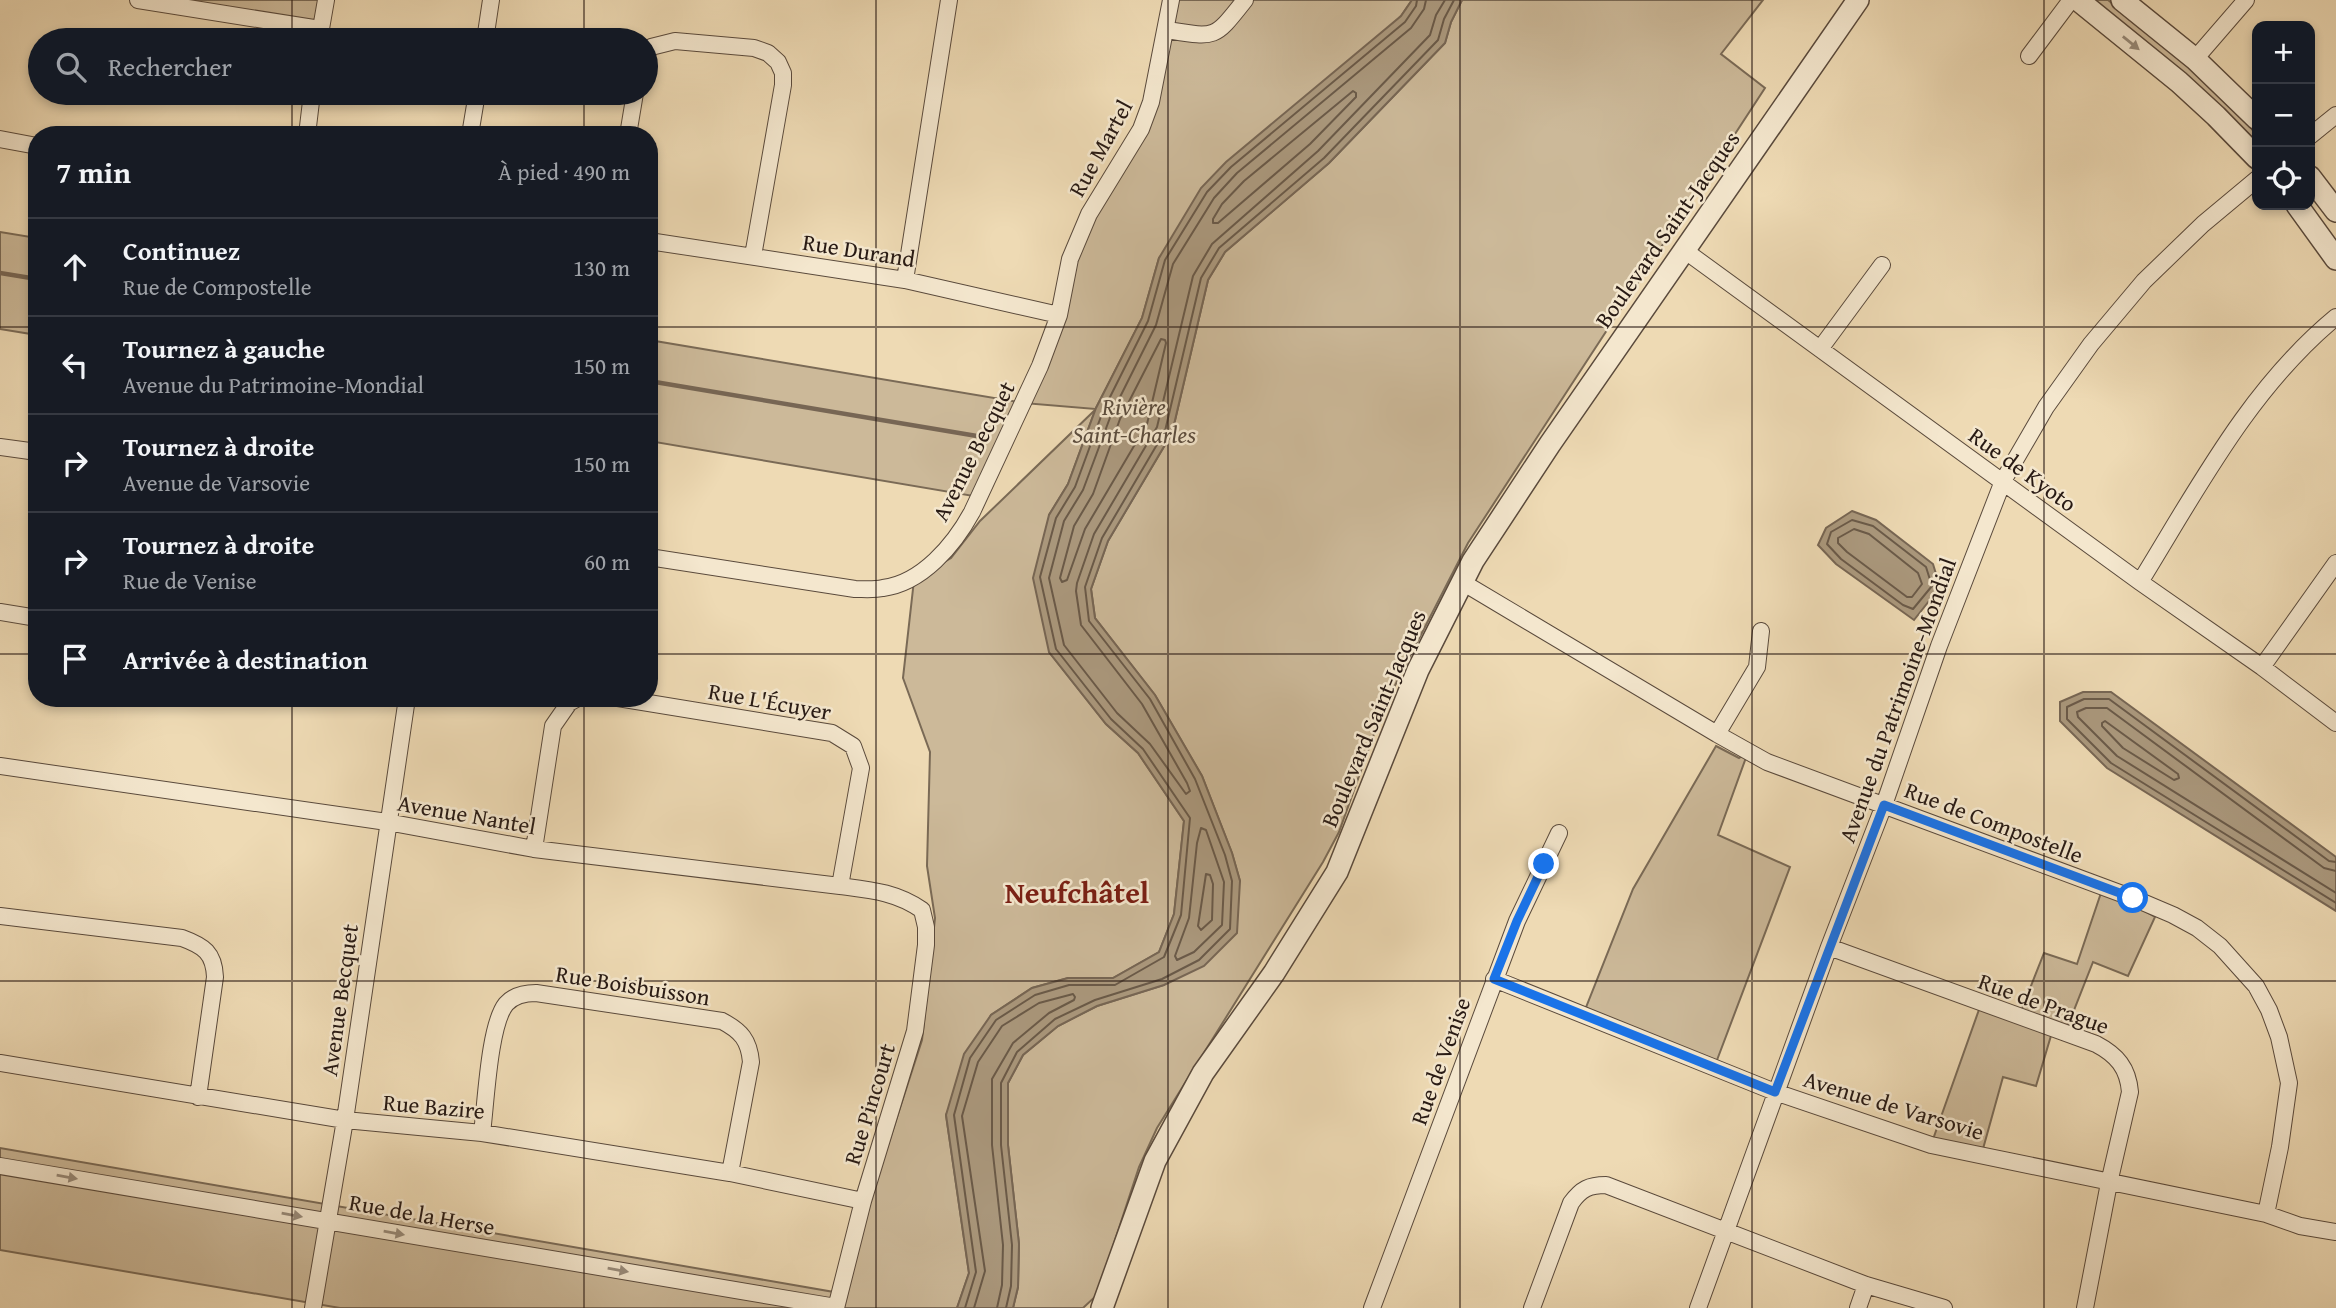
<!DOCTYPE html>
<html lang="fr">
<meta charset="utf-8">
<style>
body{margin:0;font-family:"Gentium Book Plus",serif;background:#20242c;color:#f1f3f6}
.controls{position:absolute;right:21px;top:21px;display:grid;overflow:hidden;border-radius:14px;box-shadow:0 4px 10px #0003}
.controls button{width:63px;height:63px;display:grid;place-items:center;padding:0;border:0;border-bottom:2px solid #363941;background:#171b24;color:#f1f3f6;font:35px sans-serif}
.stop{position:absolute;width:21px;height:21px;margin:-16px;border:5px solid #1a73e8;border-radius:50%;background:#fff}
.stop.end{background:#1a73e8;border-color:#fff;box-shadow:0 2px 7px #0008}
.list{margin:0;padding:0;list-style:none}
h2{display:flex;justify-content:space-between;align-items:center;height:91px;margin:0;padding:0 28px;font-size:30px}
h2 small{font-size:23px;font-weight:400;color:#9ea1a6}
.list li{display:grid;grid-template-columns:46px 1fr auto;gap:21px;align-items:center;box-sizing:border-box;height:98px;padding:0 28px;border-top:2px solid #363941}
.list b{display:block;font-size:26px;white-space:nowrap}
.list p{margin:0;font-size:23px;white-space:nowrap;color:#9ea1a6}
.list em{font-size:23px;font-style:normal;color:#9ea1a6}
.icon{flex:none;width:38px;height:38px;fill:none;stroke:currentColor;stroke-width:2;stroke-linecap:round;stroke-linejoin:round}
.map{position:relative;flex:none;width:2336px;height:1308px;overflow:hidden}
.search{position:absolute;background:#171b24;box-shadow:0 4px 10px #0003;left:28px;top:28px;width:630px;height:77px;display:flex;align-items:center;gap:18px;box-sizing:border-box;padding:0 24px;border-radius:38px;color:#9ea1a6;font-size:26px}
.panel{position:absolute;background:#171b24;box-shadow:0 4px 10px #0003;left:28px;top:126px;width:630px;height:581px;border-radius:28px}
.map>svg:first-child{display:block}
.green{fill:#ccb999;stroke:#7a6a56;stroke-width:2}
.water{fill:#ab997e;stroke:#776654;stroke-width:2}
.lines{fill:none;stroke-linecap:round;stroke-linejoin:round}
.shore{stroke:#6a5a49;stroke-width:2}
.stream{stroke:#776654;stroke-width:4.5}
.minor-casing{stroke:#5a4a3c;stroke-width:18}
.tertiary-casing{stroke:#5a4a3c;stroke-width:24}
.minor{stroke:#f4e7ce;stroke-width:16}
.tertiary{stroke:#f4e7ce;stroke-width:21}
.oneway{fill:#988b7a}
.route{stroke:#1a73e8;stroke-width:9}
.grid{fill:none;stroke:#281a14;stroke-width:2;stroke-opacity:0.55}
.labels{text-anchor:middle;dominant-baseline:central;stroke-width:5;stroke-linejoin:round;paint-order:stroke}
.street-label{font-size:23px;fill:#281a14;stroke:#f4e7ce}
.water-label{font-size:24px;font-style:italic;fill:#5c4d3e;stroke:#f4e7ce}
.district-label{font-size:30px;font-weight:bold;fill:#7a1f14;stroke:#f4e7ce}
</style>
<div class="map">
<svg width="2336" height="1308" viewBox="0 0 2336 1308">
<rect width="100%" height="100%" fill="#eedab4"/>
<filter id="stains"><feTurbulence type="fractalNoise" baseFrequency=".00286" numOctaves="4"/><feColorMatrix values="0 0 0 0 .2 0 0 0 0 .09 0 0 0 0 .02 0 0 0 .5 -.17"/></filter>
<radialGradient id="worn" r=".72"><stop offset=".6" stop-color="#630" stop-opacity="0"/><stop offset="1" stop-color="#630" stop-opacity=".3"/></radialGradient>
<path class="green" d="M138,0H326L320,29Z
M1171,0H1412L1401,16L1159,258L1142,318L1096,408L1068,484L1049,515V652L1106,724L1138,753L1184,821L1174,914L1159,952L1113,978H1068L1032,988L991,1015L946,1115L969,1273L957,1308H340L0,1250V1148L840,1293L922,1040L935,918L927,866L930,752L903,678L914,580L951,558L980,521L1096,409L1024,403L979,497L649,441V340L1024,403L1070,259L1141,129Z
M1462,0H1763L1721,54L1765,88L1468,543L1383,709L1339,832L1323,862L1157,1128L1139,1167L1097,1295L1083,1308H1013L1018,1287L1019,1244L1008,1145V1083L1023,1055L1058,1026L1097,1006L1164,985L1240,881L1232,853L1202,776L1155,695L1095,618L1091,589L1108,541L1172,433L1208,280L1225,252L1329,163L1445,43L1451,22Z
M2090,0H2108L2183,60L2248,123L2257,137V146Z
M0,232L37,238V335L0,329Z
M1716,746L1739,758L1748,752L1718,835L1790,867L1714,1068L1583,1015L1633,889Z
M2103,887L2155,917L2128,976L2093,962L2065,1033L2053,1029L2036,1086L2003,1077L1981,1156L1931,1145L1981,1004L2019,1016L2044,953L2077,964Z"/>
<path class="water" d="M1412,0H1462L1451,22L1445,43L1329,163L1225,252L1208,280L1172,433L1108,541L1091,589L1095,618L1155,695L1202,776L1232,853L1240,881L1237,933L1204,966L1164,985L1097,1006L1058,1026L1023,1055L1008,1083V1145L1019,1244L1018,1287L1013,1308H957L969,1273L946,1115L964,1054L991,1015L1032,988L1068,978H1113L1159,952L1174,914L1184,821L1138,753L1106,724L1049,652L1033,578L1049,515L1068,484L1096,408L1142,318L1159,258L1201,188L1226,162L1401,16Z
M1852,511L1876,520L1933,564L1940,587L1914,620L1836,564L1818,545L1826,528Z
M2083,692H2111L2336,857V911L2107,768L2060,721V702Z"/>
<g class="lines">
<path class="shore" d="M1426,0L1424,9L1411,28L1237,173L1214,198L1173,264L1156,325L1111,415L1083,490L1064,521L1049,578L1064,645L1117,713L1150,744L1186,794L1190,791L1187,783L1142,704L1081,625L1076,591L1077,583L1094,534L1157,427L1193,276L1212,244L1318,151L1430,35L1436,15L1445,0
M1353,91L1356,93V97L1310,144L1218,223H1213V219L1222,204L1244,181Z
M1161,339L1165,340L1166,343L1147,424L1085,529L1067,580L1062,582L1060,578L1074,526L1093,494L1120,419Z
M1852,520L1873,526L1926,567L1932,586L1913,609L1903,605L1841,559L1827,544L1831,532Z
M1854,529L1869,534L1918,573L1922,584L1912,597H1907L1847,552L1838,543V538Z
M2105,721L2178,774L2179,778L2174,780L2123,748L2102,726V723Z
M1201,828L1206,830L1224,882L1222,925L1194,952L1177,960L1175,956L1189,918L1197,843Z
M2336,862L2329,861L2109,699H2084L2067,707V719L2111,763L2336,903
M2336,871L2324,868L2107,708H2086L2077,712L2078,717L2117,756L2336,893
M1206,874L1210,875L1213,884L1212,920L1201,930L1198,926Z
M965,1308L976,1272L954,1115L970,1058L996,1020L1035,995L1069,985H1115L1164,957L1181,915L1190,818L1143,749L1111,719L1056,649L1040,577L1056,518L1075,487L1103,411L1148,321L1165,260L1207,192L1231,167L1405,22L1416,6L1417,0
M974,1308L985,1271L962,1116L978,1062L1002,1026L1039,1003L1073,994L1075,997L1074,1000L1049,1013L1013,1043L992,1079V1145L1003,1245L1002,1285L997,1308
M1006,1308L1011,1286L1012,1245L1001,1145V1083L1017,1052L1055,1019L1095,1000L1162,979L1199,960L1230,929L1232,881L1225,855L1195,779L1150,699L1089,621L1085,587L1102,538L1165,431L1201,278L1219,248L1324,158L1438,40L1444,19L1454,0"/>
<path class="stream" d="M0,273L37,279
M649,381L977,436"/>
<g class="minor-casing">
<path id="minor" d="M138,0L320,29
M1167,30C1217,38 1214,39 1245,0
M319,40L326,0
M485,40L491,0
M646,55L651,47L675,41L754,48L768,53L778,62L783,73V85L753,256
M2029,56L2071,0
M2195,59L2246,0
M307,135L312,93
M470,135L477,93
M628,135L635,93
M2310,136L2336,115
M0,139L37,146
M649,241L905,280L1059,315
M1684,250L2140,582L2262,667L2336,723
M905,280L949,0
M1820,349L1882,265
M0,447L37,452
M649,557L855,589C864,589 874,590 883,588C922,583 954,545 972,512L1040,366L1059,315L1070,259L1089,214L1141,129L1151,102L1171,0
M1462,582L1717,734L1767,762L2133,898L2173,915L2197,928L2220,946L2256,986L2269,1010L2279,1037L2289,1083L2280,1147L2266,1214
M2140,582C2198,488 2250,388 2336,317
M0,612L37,618
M2262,667L2336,563
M618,698L832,733L853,746L861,768L840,886
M1717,734L1757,667L1761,631
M0,766L387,822L534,849L840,886C871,890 896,892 922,910L926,927V945L915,1031L863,1201L836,1308
M534,849L553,726L569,703L578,698
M0,916L182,938C204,946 214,953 215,977L198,1097
M1829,947L2096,1044C2117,1055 2128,1068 2130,1092L2109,1183L2085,1308
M1494,979L1775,1092L1931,1145L2266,1214L2300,1226L2336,1232
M0,1063L345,1120L482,1133L730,1173L863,1201
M482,1133C486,1103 489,1025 506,1004C514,995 524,993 536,993L722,1021C741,1031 749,1040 751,1062L730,1173
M0,1166L836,1307
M313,1308L345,1120L407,698
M1372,1308L1517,921L1559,833
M1532,1308L1571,1203C1581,1189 1589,1185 1606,1185L1866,1285L1944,1308
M1698,1308L1829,947L1884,805L1939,646L2003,481L2046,407L2091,344L2144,281L2203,224L2257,179
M1858,1308L1866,1285"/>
</g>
<g class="tertiary-casing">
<path id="tertiary" d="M2078,0L2179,82L2216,116L2257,158
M2122,0L2195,59L2257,119
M2310,177L2336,211
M2297,205L2336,259
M1102,1308L1155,1161L1203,1073L1274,973L1337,872L1418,670L1473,561L1550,444L1858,0"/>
</g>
<use href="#minor" class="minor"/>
<use href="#tertiary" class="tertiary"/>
</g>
<defs><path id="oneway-solid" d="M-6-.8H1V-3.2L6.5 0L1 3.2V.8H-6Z" transform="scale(1.75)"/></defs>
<g class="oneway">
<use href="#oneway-solid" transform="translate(2131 43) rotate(39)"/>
<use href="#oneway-solid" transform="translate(67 1177) rotate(10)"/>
<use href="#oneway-solid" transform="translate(292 1215) rotate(10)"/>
<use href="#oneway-solid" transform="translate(394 1233) rotate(10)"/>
<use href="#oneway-solid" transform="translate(618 1270) rotate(10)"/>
</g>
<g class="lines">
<path class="route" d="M1544,864L1517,921L1494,979L1775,1092L1884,805L2133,898"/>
</g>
<path class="grid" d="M292,0V40M584,0V40M876,0V1308M1168,0V1308M1460,0V1308M1752,0V1308M2044,0V1308M292,93V135M584,93V135M0,327H37M649,327H2336M0,654H37M649,654H2336M292,698V1308M584,698V1308M0,981H2336"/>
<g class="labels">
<g class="street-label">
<text transform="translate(1100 148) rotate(-61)">Rue Martel</text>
<text transform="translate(1667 229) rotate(-55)">Boulevard Saint-Jacques</text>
<text transform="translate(859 250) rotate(9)">Rue Durand</text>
<text transform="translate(973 451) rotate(-63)">Avenue Becquet</text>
<text transform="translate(2023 469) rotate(36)">Rue de Kyoto</text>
<text transform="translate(1897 700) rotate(-70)">Avenue du Patrimoine-Mondial</text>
<text transform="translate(770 701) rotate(10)">Rue L'Écuyer</text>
<text transform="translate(1373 718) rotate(-67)">Boulevard Saint-Jacques</text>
<text transform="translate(467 814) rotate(10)">Avenue Nantel</text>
<text transform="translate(1994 822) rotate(21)">Rue de Compostelle</text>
<text transform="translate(633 985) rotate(9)">Rue Boisbuisson</text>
<text transform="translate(339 1000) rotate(-82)">Avenue Becquet</text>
<text transform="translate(2044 1003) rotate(20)">Rue de Prague</text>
<text transform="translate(1440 1061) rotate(-70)">Rue de Venise</text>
<text transform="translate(869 1104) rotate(-73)">Rue Pincourt</text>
<text transform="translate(1894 1105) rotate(17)">Avenue de Varsovie</text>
<text transform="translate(434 1106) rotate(5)">Rue Bazire</text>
<text transform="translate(422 1214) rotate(10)">Rue de la Herse</text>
</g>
<g class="water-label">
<text x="1134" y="406">Rivière<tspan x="1134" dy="28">Saint-Charles</tspan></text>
</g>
<g class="district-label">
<text x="1077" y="892">Neufchâtel</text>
</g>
</g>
<rect width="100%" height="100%" filter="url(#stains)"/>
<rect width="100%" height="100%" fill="url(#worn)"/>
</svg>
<div class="controls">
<button>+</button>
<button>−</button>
<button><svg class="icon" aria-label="locate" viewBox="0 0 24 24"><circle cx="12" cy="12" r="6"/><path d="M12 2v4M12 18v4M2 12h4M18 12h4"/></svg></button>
</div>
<div class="stop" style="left:2133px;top:898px"></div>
<div class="stop end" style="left:1544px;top:864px"></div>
<div class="search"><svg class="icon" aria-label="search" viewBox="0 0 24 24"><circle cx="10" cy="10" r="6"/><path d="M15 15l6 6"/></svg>Rechercher</div>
<section class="panel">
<h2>7 min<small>À pied · 490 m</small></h2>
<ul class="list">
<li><svg class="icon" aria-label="ahead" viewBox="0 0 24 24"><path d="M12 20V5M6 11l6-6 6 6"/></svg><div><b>Continuez</b><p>Rue de Compostelle</p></div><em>130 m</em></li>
<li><svg class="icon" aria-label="left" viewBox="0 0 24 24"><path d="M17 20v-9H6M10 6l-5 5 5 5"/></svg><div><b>Tournez à gauche</b><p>Avenue du Patrimoine-Mondial</p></div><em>150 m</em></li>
<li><svg class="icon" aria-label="right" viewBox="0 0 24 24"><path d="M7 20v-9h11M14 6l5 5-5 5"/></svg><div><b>Tournez à droite</b><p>Avenue de Varsovie</p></div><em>150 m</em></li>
<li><svg class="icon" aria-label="right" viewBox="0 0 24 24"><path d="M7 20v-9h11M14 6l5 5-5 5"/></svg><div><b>Tournez à droite</b><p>Rue de Venise</p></div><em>60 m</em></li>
<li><svg class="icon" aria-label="arrive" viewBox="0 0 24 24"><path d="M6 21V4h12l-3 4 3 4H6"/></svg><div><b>Arrivée à destination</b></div></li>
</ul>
</section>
</div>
